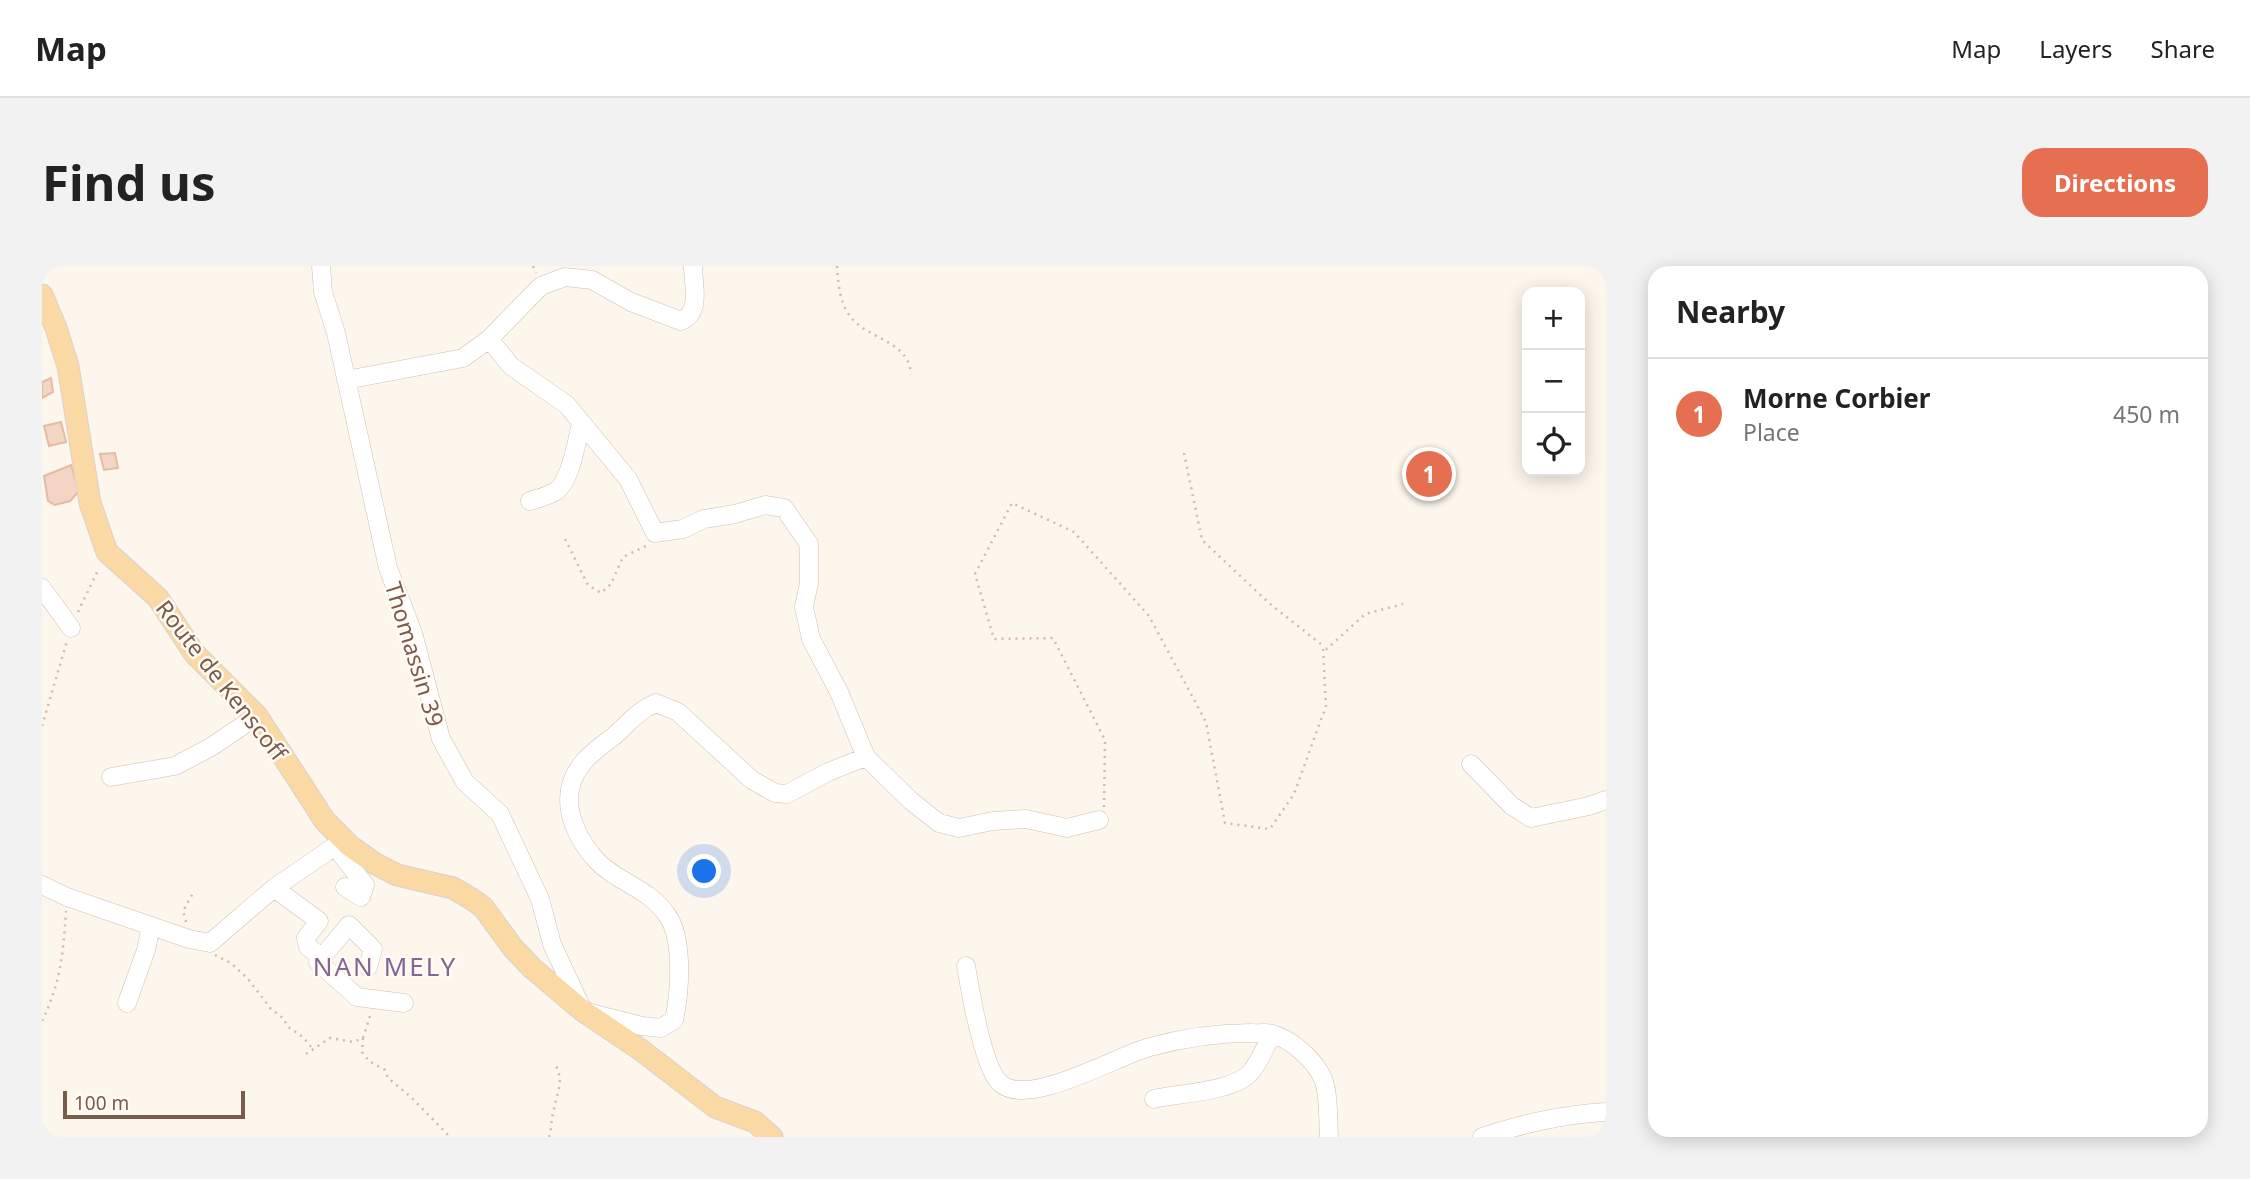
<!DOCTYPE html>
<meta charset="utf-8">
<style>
body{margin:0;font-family:"Noto Sans",sans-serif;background:#f2f2f2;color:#222}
.controls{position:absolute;right:21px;top:21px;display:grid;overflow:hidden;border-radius:14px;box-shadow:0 4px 18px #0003}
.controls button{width:63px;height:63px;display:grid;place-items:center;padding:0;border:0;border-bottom:2px solid #e0e0e0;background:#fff;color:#222;font:35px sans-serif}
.scale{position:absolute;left:21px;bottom:18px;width:182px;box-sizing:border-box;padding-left:7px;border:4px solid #7a5c4d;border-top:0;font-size:19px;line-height:24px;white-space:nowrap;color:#7a5c4d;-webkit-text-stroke:5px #fffaf3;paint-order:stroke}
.you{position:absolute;left:663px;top:606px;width:24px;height:24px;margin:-18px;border:5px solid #fff;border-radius:50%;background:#1a73e8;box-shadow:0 0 0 10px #1a73e833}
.badge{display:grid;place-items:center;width:46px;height:46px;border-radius:50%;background:#e76f51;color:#fff;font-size:23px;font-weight:700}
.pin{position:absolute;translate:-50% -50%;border:4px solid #fff;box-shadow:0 2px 7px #0006}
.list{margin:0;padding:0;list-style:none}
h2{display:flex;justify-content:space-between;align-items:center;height:91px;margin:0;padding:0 28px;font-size:30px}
h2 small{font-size:23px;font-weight:400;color:#767676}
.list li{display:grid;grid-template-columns:46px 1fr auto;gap:21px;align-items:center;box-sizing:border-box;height:112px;padding:0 28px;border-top:2px solid #e0e0e0}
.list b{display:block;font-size:26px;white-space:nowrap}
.list p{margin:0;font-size:23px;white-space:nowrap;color:#767676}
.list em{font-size:23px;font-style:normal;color:#767676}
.icon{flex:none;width:38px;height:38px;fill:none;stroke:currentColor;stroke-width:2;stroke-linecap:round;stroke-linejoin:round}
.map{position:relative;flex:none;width:1564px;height:871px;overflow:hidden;border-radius:21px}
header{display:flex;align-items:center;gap:42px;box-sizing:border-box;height:98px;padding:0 35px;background:#fff;border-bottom:2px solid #e0e0e0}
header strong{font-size:33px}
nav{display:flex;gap:38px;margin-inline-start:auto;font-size:24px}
.intro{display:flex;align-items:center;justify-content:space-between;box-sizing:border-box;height:168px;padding:0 42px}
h1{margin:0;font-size:49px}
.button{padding:18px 32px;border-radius:21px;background:#e76f51;color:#fff;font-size:24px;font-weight:700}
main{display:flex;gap:42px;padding:0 42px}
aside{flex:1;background:#fff;border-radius:21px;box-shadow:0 4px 18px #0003}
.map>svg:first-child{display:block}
.building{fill:#f3d5c3;stroke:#e6bba3;stroke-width:2}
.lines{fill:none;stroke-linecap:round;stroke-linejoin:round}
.minor-casing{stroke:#d1beb0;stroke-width:19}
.major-casing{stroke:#dad1cd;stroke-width:23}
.path{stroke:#d9b8a5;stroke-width:2.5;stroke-dasharray:2 5;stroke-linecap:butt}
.minor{stroke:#fff;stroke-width:18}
.major{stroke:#fbd9a5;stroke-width:21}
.labels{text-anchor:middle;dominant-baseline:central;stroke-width:5;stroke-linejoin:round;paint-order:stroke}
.street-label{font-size:23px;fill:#7a5c4d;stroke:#fffaf3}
.quarter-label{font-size:26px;letter-spacing:2px;fill:#846695;stroke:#fffaf3}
</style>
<header>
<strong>Map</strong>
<nav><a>Map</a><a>Layers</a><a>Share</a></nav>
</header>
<div class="intro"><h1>Find us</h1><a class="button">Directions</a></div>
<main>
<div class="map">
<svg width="1564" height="871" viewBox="0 0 1564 871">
<rect width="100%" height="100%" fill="#fdf6ec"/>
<path class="building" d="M9,112L11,126L0,132V116Z
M19,156L24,176L7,180L2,160Z
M73,187L76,202L62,204L58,188Z
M29,199L37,225L28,235L13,239L6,235L2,210Z"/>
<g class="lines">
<g class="minor-casing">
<path id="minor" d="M279,0L281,26L294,67L346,302L371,367L399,473L423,516L458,548L498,633L510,678L541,745L600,760L619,762L632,754C638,727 642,672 625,649C607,622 574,616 554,594C530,567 515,529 540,498C548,487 562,478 572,470C588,456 595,445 614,437L636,446L710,514L733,527L745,528L786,506L824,491L869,535L897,557L917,562L951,555L984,553L1025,562L1057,554
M447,73L469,100L525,139L586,213L613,267L641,263L662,253L693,248L723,239L742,242L767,278V317L762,341L769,373L797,426L824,491
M304,114L421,92L447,73L499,20L523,11L550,14L589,36L639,55C660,46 651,19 651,0
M488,235C496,232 507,230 514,225C529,215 535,174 539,157
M0,322L29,362
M1429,498L1470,540L1489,552L1547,540L1564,534
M69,511L133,500L169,481L215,450
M0,619L25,631L147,673L168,677L232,622L302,574
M303,621L319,631L323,619L298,587L308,580
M232,622L277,655L264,672L266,681L279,691
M924,700C928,724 941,802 958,817C986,843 1076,789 1108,781C1141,772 1175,767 1209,767C1215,768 1224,766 1230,768C1249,773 1273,794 1281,813C1287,826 1286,856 1287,871
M326,701L331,683L307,659L276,696L315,731L362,737
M85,737L104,684L109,660
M1112,833C1138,827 1190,826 1208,807C1218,796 1223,781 1230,768
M1440,871C1484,857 1518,849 1564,846"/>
</g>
<g class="major-casing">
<path id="major" d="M0,29L14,62L26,100L48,237L65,286L116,332L152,387L215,450L283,555L308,580L332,597L355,609L411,622L428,632L441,641L471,682L490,702L541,745L599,784L673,841L713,856L730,871"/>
</g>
<path class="path" d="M491,0L494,7
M795,0C796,15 797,30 804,44C817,69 850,71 864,92C867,96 868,103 870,108
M1142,187L1160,274L1227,337L1280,379
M523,273L546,319L559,327L569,318L581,291L606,279
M36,346L57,302
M0,460L25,375
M1062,541L1063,474L1011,372L952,373L933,308L970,237L1032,266L1107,350L1164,456L1183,557L1228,563L1252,528L1284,440L1281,381L1285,383L1323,348L1361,338
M144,656L141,645L151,627
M173,689L189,697L206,713L229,743L241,752L246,761L261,771L270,782
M0,755C19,716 21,688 24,645
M321,772L320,786L327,795L343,804L346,812L369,831L408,871
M264,788L288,772L311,776L321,772L329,747
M507,871C510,862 509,852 512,843C515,827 522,815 514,800"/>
<use href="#minor" class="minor"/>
<use href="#major" class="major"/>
</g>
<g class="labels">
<g class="street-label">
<text transform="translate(373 388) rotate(73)">Thomassin 39</text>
<text transform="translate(180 414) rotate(52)">Route de Kenscoff</text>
</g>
<g class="quarter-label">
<text x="343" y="700">NAN MELY</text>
</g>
</g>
</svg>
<div class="controls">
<button>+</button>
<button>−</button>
<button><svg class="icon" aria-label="locate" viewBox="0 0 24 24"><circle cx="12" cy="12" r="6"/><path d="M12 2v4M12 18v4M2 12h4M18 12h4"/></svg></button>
</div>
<div class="scale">100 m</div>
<div class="you"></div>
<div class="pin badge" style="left:1387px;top:208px">1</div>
</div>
<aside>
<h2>Nearby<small></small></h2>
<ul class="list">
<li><span class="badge">1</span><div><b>Morne Corbier</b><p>Place</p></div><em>450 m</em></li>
</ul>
</aside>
</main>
